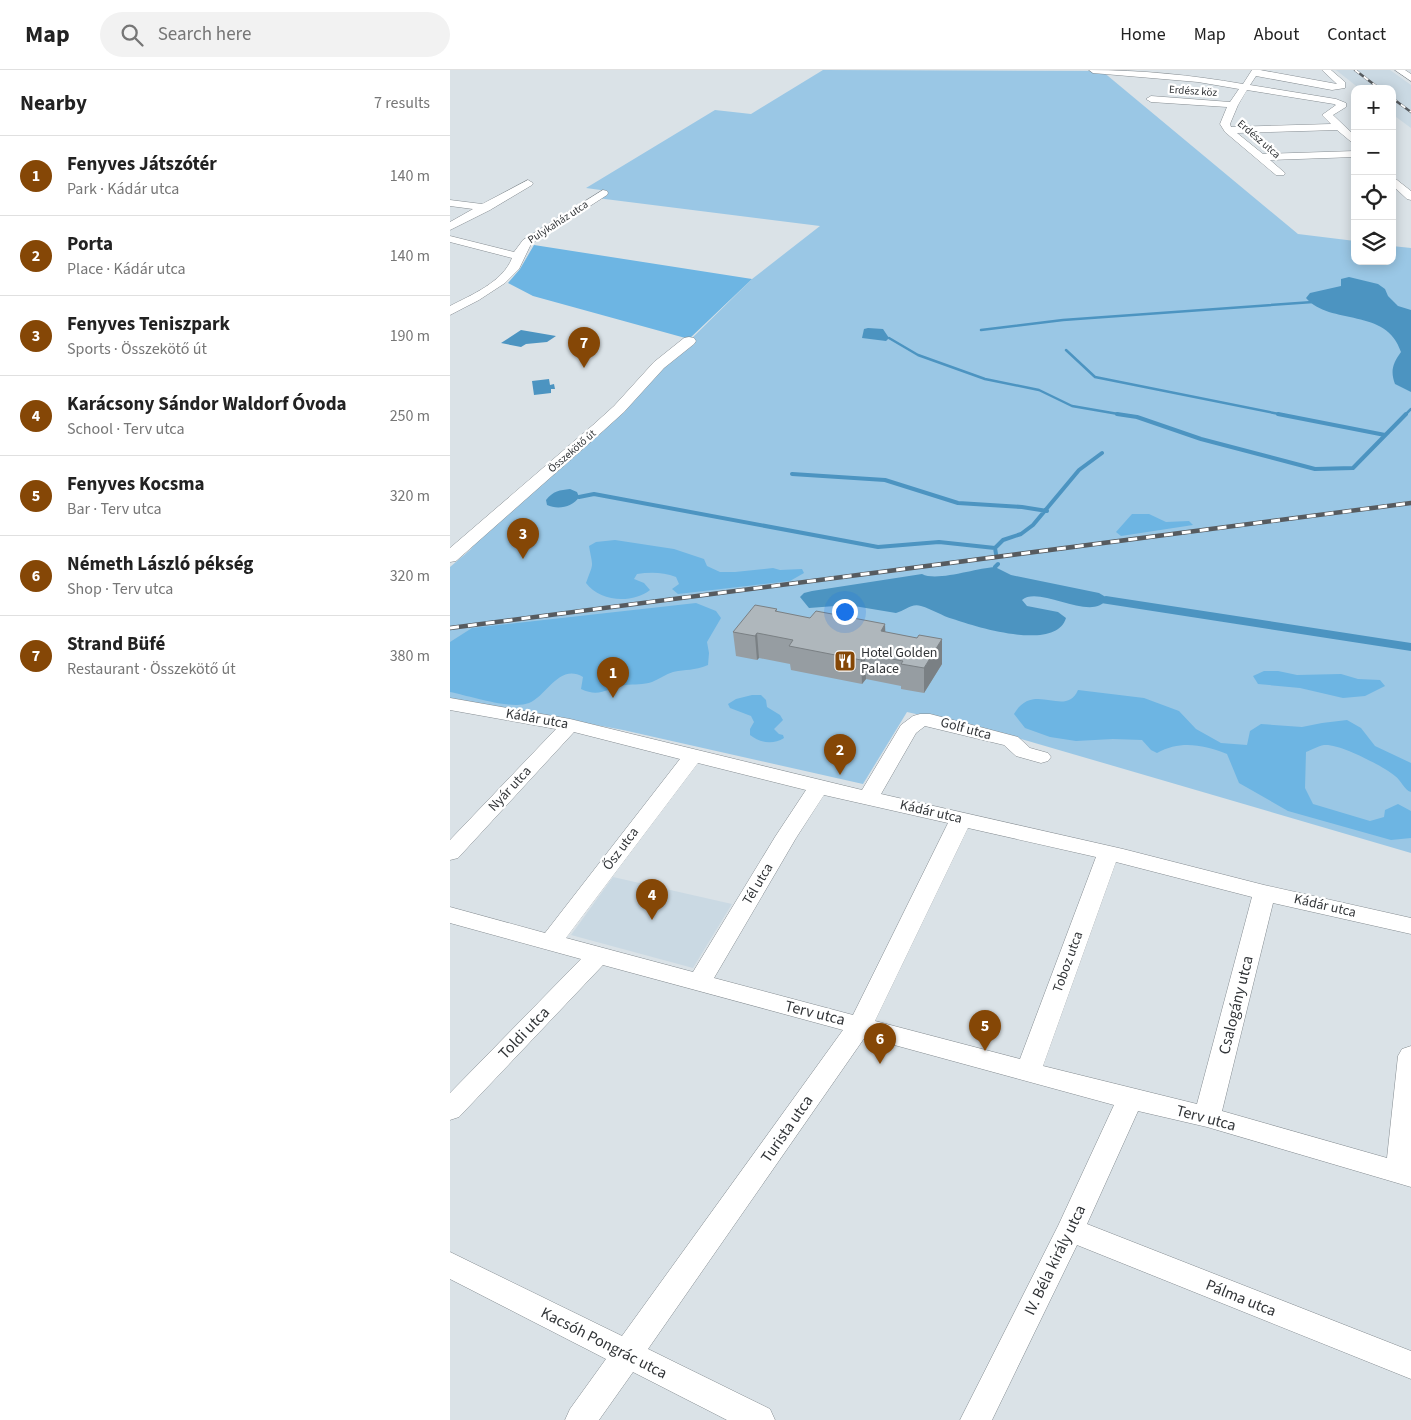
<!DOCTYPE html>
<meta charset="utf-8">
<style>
body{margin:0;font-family:"Source Sans 3",sans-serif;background:#f2f2f2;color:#222}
.controls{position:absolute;right:15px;top:15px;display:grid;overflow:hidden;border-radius:10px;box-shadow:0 2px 12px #0003}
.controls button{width:45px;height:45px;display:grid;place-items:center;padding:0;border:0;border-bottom:1px solid #e0e0e0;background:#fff;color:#222;font:25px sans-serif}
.you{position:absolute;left:394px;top:541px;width:18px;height:18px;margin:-12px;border:4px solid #fff;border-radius:50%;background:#1a73e8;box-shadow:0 0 0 8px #1a73e833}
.badge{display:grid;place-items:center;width:32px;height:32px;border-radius:50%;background:#854706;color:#fff;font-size:16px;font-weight:700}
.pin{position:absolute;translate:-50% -41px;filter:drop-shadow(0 1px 2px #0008)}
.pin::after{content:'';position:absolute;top:26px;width:18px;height:15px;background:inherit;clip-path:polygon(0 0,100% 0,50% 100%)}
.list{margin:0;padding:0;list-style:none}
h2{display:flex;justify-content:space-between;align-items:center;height:65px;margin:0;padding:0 20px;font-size:21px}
h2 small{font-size:16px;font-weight:400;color:#767676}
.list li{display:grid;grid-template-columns:32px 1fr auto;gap:15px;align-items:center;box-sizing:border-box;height:80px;padding:0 20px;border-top:1px solid #e0e0e0}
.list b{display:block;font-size:19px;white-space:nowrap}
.list p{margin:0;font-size:16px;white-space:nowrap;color:#767676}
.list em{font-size:16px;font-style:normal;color:#767676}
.icon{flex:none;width:28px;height:28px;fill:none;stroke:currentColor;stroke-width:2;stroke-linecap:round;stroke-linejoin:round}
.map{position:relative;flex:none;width:961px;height:1350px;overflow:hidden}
header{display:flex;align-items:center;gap:30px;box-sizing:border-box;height:70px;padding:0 25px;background:#fff;border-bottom:1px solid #e0e0e0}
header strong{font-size:24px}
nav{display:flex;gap:28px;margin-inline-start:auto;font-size:18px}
.search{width:350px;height:45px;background:#f2f2f2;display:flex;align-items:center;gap:12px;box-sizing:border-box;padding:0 18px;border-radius:28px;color:#767676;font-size:19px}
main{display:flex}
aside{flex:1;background:#fff}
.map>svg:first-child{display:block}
.built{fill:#cad9e3}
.green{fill:#9ac7e5}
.forest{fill:#6db5e3}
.water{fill:#4c94c1}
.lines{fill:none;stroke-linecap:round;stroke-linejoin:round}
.stream-far1{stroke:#4c94c1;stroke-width:2.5}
.stream{stroke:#4c94c1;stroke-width:4}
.canal{fill:#4c94c1;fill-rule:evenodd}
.minor-casing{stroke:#858c91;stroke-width:1}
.minor{fill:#fff;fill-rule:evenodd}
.rail-far1-casing{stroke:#575b5f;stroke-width:2.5}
.rail-casing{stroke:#575b5f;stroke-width:4.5}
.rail-far1{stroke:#fff;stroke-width:2;stroke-dasharray:5.5;stroke-linecap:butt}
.rail{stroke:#fff;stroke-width:3;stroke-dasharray:9;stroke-linecap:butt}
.wall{fill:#969da2}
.shaded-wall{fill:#7a8084}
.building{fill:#afb7bc;stroke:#7a8084}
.labels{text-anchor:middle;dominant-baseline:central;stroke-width:4.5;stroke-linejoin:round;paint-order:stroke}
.far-street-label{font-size:11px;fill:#323538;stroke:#fff}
.poi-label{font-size:14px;fill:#323538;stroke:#fff;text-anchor:start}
.street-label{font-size:14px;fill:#323538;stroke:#fff}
.near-street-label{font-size:16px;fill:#323538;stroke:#fff}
</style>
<header>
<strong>Map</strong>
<div class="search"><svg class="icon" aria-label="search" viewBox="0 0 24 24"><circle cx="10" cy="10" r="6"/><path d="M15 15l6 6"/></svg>Search here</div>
<nav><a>Home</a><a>Map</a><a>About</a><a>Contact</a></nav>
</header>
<main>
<aside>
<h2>Nearby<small>7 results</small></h2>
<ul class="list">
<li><span class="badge">1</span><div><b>Fenyves Játszótér</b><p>Park · Kádár utca</p></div><em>140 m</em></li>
<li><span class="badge">2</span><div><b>Porta</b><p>Place · Kádár utca</p></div><em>140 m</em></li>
<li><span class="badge">3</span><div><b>Fenyves Teniszpark</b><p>Sports · Összekötő út</p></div><em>190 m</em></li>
<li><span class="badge">4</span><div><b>Karácsony Sándor Waldorf Óvoda</b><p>School · Terv utca</p></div><em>250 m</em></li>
<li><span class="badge">5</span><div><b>Fenyves Kocsma</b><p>Bar · Terv utca</p></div><em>320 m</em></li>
<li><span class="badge">6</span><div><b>Németh László pékség</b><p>Shop · Terv utca</p></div><em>320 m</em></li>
<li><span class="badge">7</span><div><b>Strand Büfé</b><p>Restaurant · Összekötő út</p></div><em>380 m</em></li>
</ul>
</aside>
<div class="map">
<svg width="961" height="1350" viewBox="0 0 961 1350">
<rect width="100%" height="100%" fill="#dae2e7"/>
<path class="built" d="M886,0H940L961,15V58L942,44V19H910Z
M163,807L282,834L243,898L121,865Z"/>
<path class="green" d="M373,0L652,1L848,164L905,171V191H942V176L961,178V783L551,663L457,642L413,714L173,660L0,628V497L20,480L54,438L239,271L302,209L370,156L147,128L158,121L136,118L265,40L301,44Z"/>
<path class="forest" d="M84,175L302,209L239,269L83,226L58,213L70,199Z
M682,444H699L716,452L739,451L743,455L671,466L666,462Z
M165,470L224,479L254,489L257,496L270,502H285L323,498L330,500L352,499L354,503L340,511L228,524L222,519L229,514L226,507C213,502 200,502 187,504L184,509L194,513L200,520C182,534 150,532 136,513C144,491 143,499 139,476L146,472Z
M246,533L266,541L271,548L257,572L259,583L258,595C243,601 237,599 223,602C216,604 209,609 202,612C193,615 185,614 175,615C157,618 150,628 131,619L133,607C109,593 97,626 79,633C61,640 20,626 0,622V572L22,558Z
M814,601H828L847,605L891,604L908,609L930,610L935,616L915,626L893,628L850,618L808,614L803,606Z
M628,620L694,628L729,641L746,659L771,673L797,675L800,661L811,654L852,657L872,653L897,650L911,658L925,676L961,693V722C954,720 951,710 945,706C933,696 889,673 874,675C868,676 861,680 856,682L855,718L863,734L920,751L934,747L935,740L948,734L961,741V768L941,770L838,741L789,713L777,684C753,675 731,670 707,683L701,680L692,670L663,669L626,671L600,667L575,658L564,644C584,610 615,649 628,620Z
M302,625H311L316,630L317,637L330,645L333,650L324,659L329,664L333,665L334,668C323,675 310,673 300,665V659L304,652L301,646L280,638L278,634L286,629Z"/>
<path class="water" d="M899,207L928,214L935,219L938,226L948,236L961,240V322L945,314C940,301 943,293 951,282C937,237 880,256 856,228L860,223L891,216V209Z
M418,258L433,259L439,268L436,271L412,268L414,259Z
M71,260L106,266L97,272L76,274L71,277L51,273Z
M99,309L100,315L104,314L105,319H101V323L84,325L82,311Z
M120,419L127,422L129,427C123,437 108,440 97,435L96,430C103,421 110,420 120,419Z
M545,497L561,505L649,523L654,526L656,530C641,552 589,515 572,530L577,536L608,542L616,548C606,582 526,557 503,549C492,546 482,539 471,536C461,533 455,541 446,543L398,535L359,538L350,527L354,523L362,521L472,504C487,512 526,498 545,497Z"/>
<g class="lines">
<path class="stream-far1" d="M531,260L613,250L863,232
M439,268L468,285L535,309L589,320L622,336L674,345
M616,280L645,307L834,345
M955,345L961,339"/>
<path class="stream" d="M667,344L687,347L751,369L865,399L903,398L956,344
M828,344L935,365
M342,404L435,410L508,433L572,437L597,441
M129,427L144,424L428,477L489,472L545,478
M546,484L545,478L553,470L571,464L583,455L629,400L652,383
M545,497L548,494"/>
<path class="canal" d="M656,526L961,573V581L651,533L649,530L651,527Z"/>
<g class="minor-casing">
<path id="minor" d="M639,0C691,0 741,5 793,14L802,0H810L887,14L872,0H881L895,12V18L882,20L806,6L800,15L886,29L896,33V37L883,45L905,66V75L887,60L787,63L813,84L905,81V87L820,90L835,103L834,105H826L775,62L770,54L777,37L701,32L696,29L701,26L780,32L789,19L748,12L643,3ZM797,20L884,34L886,35L872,45L881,54L781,57L780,54L788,35Z
M945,0H955L961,4V11Z
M942,106L961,121V130L957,129L942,115Z
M78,110L83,113L82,115L40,140L0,160V152L23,139L0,136V130L32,134Z
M153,120L157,121L158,123L157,125L81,174L69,199L55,213L29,230L0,245V236C21,225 53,212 62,188L0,172V166L64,182L73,170Z
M239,267L244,268L246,271L244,274L214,298L174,342L153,361L6,491L0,492V478L143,355L164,336L204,292L234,268Z
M0,628L120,649L412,720L451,655L463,646L470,644H480L568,667L580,678L598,683L601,687L598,691L591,693L566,686L554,675L475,656L466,663L431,724L673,779L814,815L961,848V864L823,833L772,1041L937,1088L948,986L952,979L961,976V1117L757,1057L688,1041L637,1154L961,1281V1309L627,1175L542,1350H510L608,1156L664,1035L415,967L198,1279L320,1339L325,1350H277L183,1302L149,1350H115L120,1339L156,1289L0,1209V1182L172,1266L393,960L153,895L9,1047L0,1050V1023L131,889L0,853V837L95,863L230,689L124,662L8,788L0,790V770L106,659L0,640ZM248,693L356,720L325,767L243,902L116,868ZM374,725L498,753L403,945L264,908L346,768ZM518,758L646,787L570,989L425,951ZM666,792L802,827L747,1034L593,996Z"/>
</g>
<use href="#minor" class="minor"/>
<g class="rail-far1-casing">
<path id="rail-far1" d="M905,0L930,19
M942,28L961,42"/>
</g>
<g class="rail-casing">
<path id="rail" d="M0,558L961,433"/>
</g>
<use href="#rail-far1" class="rail-far1"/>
<use href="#rail" class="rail"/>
</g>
<path class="wall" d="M327,539V542L467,568L492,569V594L474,623L451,619V616L416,609L412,614L341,600L340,594L309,588L307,590L286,586L283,562Z"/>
<path class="shaded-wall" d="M435,554L436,578L431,561Z
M307,563L309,588L307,590L305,566Z
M492,569V594L474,623V598Z
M415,584L416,609L412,614L411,590Z"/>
<path class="building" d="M305,535L327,539L325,541L360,548L366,541L435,554L431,561L467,568L469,565L492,569L474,598L451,594L453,591L415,584L411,590L339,576L343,570L307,563L305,566L283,562Z"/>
<defs>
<g id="restaurant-square" transform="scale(1.125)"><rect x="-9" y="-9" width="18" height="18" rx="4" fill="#854706" stroke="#fff"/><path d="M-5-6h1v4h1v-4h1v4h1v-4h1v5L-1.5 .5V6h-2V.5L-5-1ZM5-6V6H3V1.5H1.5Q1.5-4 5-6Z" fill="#fff"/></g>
</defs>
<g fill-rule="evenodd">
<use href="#restaurant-square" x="395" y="591"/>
</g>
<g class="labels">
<g class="far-street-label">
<text transform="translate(743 21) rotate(4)">Erdész köz</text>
<text transform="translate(809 69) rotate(41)">Erdész utca</text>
<text transform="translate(108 152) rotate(-33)">Pulykaház utca</text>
<text transform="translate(122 381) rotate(-41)">Összekötő út</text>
</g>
<g class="poi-label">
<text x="411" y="583">Hotel Golden<tspan x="411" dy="16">Palace</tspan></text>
</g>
<g class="street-label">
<text transform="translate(87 649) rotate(10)">Kádár utca</text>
<text transform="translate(516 659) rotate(15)">Golf utca</text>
<text transform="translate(60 719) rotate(-47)">Nyár utca</text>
<text transform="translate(481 742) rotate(13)">Kádár utca</text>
<text transform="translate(171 779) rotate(-53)">Ősz utca</text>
<text transform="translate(308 814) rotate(-59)">Tél utca</text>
<text transform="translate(875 836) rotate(13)">Kádár utca</text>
<text transform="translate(618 892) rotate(-70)">Toboz utca</text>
</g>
<g class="near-street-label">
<text transform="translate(786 935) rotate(-76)">Csalogány utca</text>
<text transform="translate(365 943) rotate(14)">Terv utca</text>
<text transform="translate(74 963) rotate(-46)">Toldi utca</text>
<text transform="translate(756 1048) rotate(15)">Terv utca</text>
<text transform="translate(337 1059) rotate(-55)">Turista utca</text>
<text transform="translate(605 1190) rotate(-64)">IV. Béla király utca</text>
<text transform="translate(791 1228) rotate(22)">Pálma utca</text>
<text transform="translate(154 1273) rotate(27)">Kacsóh Pongrác utca</text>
</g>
</g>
</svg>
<div class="controls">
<button>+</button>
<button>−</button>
<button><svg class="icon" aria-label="locate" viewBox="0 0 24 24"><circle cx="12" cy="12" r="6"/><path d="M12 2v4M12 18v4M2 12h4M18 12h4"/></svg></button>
<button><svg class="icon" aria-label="layers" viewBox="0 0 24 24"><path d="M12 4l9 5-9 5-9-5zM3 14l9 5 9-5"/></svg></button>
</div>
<div class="you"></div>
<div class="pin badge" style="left:163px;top:628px">1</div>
<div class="pin badge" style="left:390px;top:705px">2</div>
<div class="pin badge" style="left:73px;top:489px">3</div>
<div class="pin badge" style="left:202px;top:850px">4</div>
<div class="pin badge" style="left:535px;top:981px">5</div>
<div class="pin badge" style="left:430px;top:994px">6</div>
<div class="pin badge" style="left:134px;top:298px">7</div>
</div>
</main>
